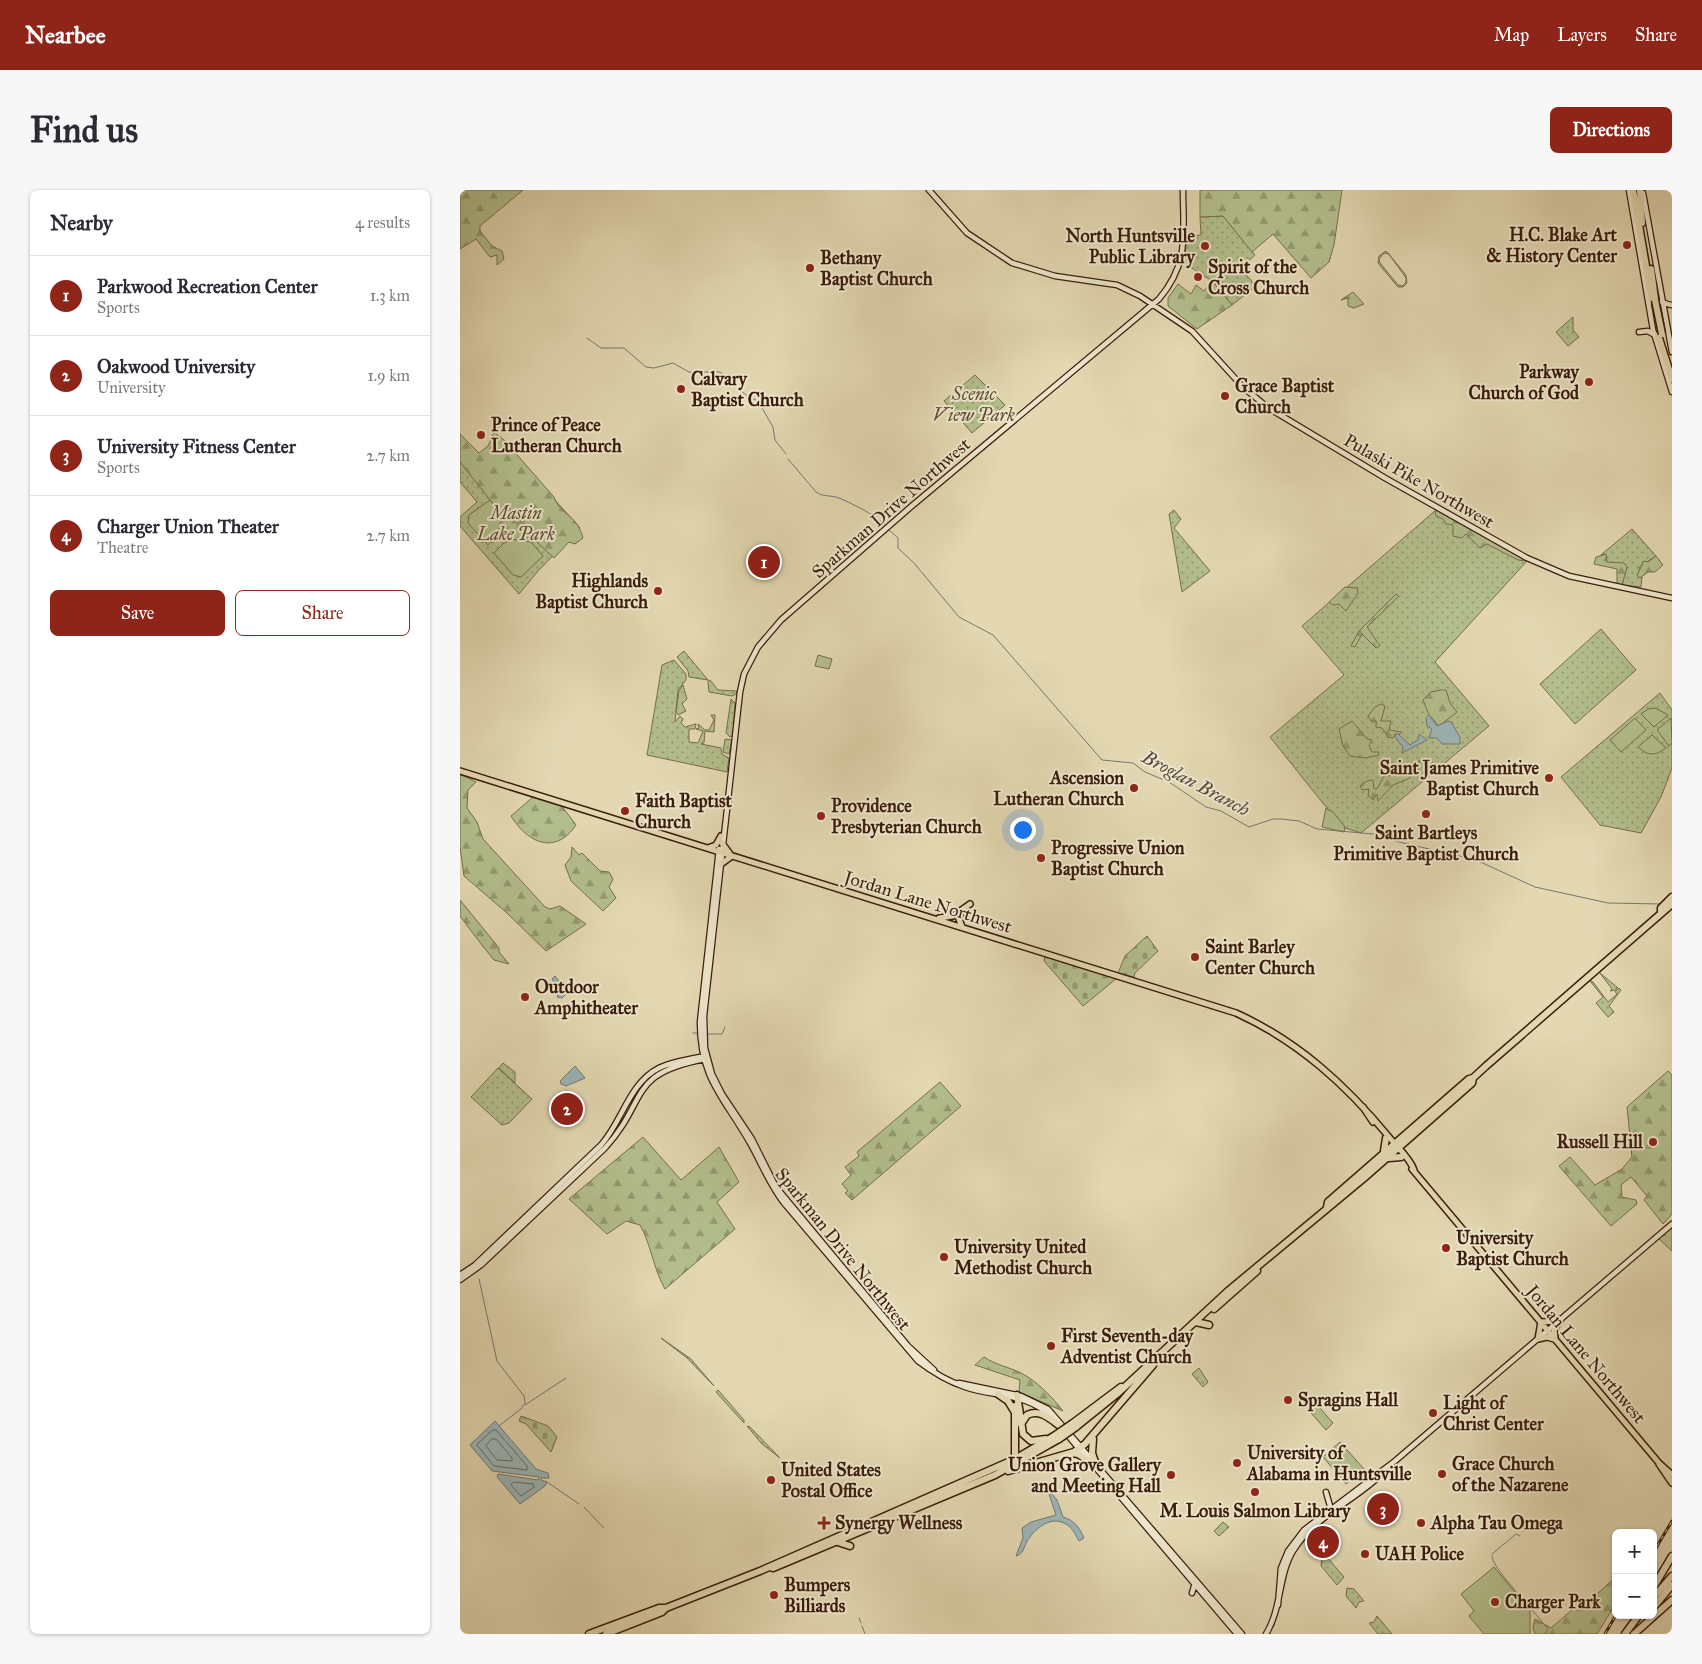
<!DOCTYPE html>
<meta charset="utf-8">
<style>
body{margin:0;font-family:"IM FELL Great Primer",serif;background:#f7f7f7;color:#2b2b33}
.controls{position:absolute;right:15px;bottom:15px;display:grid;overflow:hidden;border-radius:8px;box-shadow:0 1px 4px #0004}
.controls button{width:45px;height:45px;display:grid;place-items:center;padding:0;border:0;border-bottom:1px solid #e1e1e2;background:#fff;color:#2b2b33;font:25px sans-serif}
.you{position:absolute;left:562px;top:639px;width:18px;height:18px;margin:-12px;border:4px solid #fff;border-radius:50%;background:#1a73e8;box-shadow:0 0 0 8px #1a73e833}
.badge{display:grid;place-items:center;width:32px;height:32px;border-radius:50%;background:#8f2418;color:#fff;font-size:16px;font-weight:700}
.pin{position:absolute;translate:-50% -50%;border:2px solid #fff;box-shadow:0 1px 5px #0006}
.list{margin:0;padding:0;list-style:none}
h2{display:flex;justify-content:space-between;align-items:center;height:65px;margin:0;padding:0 20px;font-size:21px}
h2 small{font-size:16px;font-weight:400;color:#7c7c81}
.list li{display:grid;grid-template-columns:32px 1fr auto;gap:15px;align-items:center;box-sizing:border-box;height:80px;padding:0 20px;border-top:1px solid #e1e1e2}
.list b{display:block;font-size:19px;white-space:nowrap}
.list p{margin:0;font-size:16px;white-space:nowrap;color:#7c7c81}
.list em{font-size:16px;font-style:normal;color:#7c7c81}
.actions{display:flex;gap:10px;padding:15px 20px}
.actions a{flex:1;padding:11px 0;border:1px solid #8f2418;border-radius:8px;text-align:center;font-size:18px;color:#8f2418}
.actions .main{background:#8f2418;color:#fff}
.map{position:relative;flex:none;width:1212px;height:1444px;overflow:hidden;border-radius:8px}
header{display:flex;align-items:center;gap:30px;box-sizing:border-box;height:70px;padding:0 25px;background:#8f2418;color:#fff}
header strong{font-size:24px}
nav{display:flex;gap:28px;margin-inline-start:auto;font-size:18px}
.intro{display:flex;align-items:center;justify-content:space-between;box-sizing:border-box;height:120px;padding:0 30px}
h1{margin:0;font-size:35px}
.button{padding:12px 22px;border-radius:8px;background:#8f2418;color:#fff;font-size:18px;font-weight:700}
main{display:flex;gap:30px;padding:0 30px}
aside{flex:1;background:#fff;border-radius:8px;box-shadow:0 1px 4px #0004}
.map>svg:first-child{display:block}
.grass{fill:url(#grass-dots);stroke:#766e4c}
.forest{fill:url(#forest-firs);stroke:#766e4c}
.cemetery{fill:url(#cemetery-stones);stroke:#766e4c}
.pitch{fill:#b3bf8d;stroke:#766e4c;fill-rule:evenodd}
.water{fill:#9bb6b8;stroke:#747872}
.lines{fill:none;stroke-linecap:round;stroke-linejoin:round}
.shore{stroke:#6a6961;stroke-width:1}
.stream{stroke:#747872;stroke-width:1}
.secondary-casing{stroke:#3a1c0a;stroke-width:7}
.primary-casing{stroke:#3a1c0a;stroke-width:8}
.highway-casing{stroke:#3a1c0a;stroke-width:9}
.secondary{stroke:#ede6cd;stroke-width:4.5}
.primary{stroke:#e3d8b2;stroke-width:5}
.highway{stroke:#e3d8b2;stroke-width:6}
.rail-casing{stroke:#3a1c0a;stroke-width:3}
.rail{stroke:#ede6cd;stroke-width:1;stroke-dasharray:4;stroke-linecap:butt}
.highway-bridge-casing{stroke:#3a1c0a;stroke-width:9;stroke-linecap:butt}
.highway-bridge{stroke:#e3d8b2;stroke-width:6}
.poi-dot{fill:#8f2418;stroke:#ede6cd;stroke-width:2}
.labels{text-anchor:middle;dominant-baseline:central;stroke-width:4;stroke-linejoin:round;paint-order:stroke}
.poi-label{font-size:18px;font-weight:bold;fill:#3a1c0a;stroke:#ede6cd;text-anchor:start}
.park-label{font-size:18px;font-style:italic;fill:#5e4d31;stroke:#ede6cd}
.street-label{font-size:18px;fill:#3a1c0a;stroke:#ede6cd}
.water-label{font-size:19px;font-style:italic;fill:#574a3e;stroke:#ede6cd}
</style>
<header>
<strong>Nearbee</strong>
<nav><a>Map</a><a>Layers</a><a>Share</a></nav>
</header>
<div class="intro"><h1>Find us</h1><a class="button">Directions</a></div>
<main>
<aside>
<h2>Nearby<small>4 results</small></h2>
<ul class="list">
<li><span class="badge">1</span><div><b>Parkwood Recreation Center</b><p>Sports</p></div><em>1.3 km</em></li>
<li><span class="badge">2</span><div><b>Oakwood University</b><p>University</p></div><em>1.9 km</em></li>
<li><span class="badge">3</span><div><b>University Fitness Center</b><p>Sports</p></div><em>2.7 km</em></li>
<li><span class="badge">4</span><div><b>Charger Union Theater</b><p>Theatre</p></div><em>2.7 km</em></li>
</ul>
<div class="actions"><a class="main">Save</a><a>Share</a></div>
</aside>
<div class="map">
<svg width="1212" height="1444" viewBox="0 0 1212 1444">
<defs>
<pattern id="grass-dots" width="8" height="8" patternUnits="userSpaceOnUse" patternTransform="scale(1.25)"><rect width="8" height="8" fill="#b3bf8d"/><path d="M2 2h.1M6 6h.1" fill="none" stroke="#939a71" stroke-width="1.8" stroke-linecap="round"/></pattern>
<pattern id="forest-firs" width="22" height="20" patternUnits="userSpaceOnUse" patternTransform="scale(1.25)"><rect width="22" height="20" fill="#b3bf8d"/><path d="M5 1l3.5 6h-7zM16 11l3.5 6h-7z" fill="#939a71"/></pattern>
<pattern id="cemetery-stones" width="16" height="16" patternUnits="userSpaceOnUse" patternTransform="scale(1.25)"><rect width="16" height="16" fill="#b3bf8d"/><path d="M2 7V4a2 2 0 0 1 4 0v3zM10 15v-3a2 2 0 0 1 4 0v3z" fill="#939a71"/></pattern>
</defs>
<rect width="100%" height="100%" fill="#e3d8b2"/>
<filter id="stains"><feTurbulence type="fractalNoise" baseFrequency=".004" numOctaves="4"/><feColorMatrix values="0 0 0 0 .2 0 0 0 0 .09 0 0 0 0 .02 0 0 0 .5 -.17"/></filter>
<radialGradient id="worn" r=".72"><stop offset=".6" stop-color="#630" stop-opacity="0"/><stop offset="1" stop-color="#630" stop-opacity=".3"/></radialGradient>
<path class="grass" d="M763,26L795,65L780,78L796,96L772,115L752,91L724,73L727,46L741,45L740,27Z
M1113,127V140L1119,147L1108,156L1096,142Z
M515,185L545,215L512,243L484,211Z
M0,246L21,267L41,250L120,338L78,381L59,404L0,336V327L17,312L0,292Z
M714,320L721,329L714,338L750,381L722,402L709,324Z
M976,320L1067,371L975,472L1029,536L901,643L882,637L810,547L884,485L842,436Z
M1172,339L1196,366L1179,377L1180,388L1182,387L1181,397L1162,395L1167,377L1147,372L1145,364L1141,365Z
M1141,439L1176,480L1115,534L1080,494Z
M224,461L248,490L229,487L228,481L217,467Z
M214,470L226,484V490L218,500L215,532L220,526L223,529L221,533L225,537L236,534L235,539H229V552L238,553L243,541L236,539L239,538L238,534L245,540H249L254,530L251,525H255L254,542L245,541L244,553L241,554L261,558L262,564L269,568L267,582L187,565L202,475Z
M250,490L258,500L277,501L276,504L272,506L249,502L248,491Z
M223,495L227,509L222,514L226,521L218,525L216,521L219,501Z
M1200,503L1212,520V578L1201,607L1181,643L1140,635L1101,587Z
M271,509L275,513L273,545L270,547L266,543Z
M265,549L272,550L269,564L263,562Z
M1140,783L1158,798H1156V801L1159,798L1161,800L1149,816L1154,822L1148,827L1136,813L1143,807L1130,791L1133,792L1148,812L1157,804L1154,800L1150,801L1152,799Z
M43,873L55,882V893L39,878Z
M38,878L72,909L49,933L42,935L11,907Z
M201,1148L231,1169L254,1196L227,1168Z
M739,1178L748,1192L743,1197L732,1184Z
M258,1200L284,1230V1233L256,1202Z
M287,1236L290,1237L320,1268L302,1254Z
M763,1332L769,1337L759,1346L754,1341Z
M862,1365L866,1366L884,1387L877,1395L861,1376Z
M887,1398L894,1399L904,1411L899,1412L896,1418L886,1406Z
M917,1426L932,1444H918L909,1433L914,1432Z"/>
<path class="forest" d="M0,0H63L20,36V41L32,56L42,61L44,69L37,75V65L30,67L16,49L0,59Z
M740,0H882L874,55L869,72L851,88L813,44L792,62L763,26L740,27Z
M752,91L772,115L737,139L708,116V108L718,94L731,104L736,95L744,101Z
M893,102L904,114L894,118L888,116V108L881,110Z
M34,242L44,250L94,307C100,325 116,323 123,348L115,354L109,352L94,368C83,359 52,325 42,325L0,272V244L19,263L28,256Z
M976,320L1067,371L1058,370L1027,354L1020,358L1006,344L1002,348L993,346V335L986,334L983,329L975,325Z
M1146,364L1147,372L1164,373L1167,377L1162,395L1157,393V379L1134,374L1136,367Z
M1196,366L1203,375L1195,382H1188L1180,388L1177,385L1184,371L1188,372Z
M885,397L897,398L898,403L886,421L879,414L873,415L869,412Z
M936,404L939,406L907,437L920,456L916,458L902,444L895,457L891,456L899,441Z
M980,500H986L990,513L997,522L979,536L969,525L963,510L971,502Z
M921,514L925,516L921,531H931L929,540L941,542L939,545L935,544L933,548L928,547L922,538L916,537V531H911L908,526L915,517Z
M892,531L907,549L912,550L909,555L912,562H919V565L905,568L890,566L883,556L879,539Z
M960,570L958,581L948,589L933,595L918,611L917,604L913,610L908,605L909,599L902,600L900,596L907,591L913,590L914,599H917L924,586L940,585Z
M0,584L16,592L8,600L7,618L17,632L23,649L85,717L90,719L100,716L126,734L86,761L47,723L4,686L0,657Z
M73,607L101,615L116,635C96,665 68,654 51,626Z
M866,618L873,622L885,637L884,642L862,637Z
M112,657L119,665L122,663L140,681L149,682L153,689L149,697L156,708L143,721L111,691L105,675L111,667Z
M0,710L39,758V762L49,774L34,770L21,754L0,726Z
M1208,881L1212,885V1024L1203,1034L1184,1010L1187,1006L1171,987L1161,995L1162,1007L1176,1010L1177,1014L1151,1036L1099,976L1110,967L1135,995L1162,979L1172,967L1167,917Z
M480,892L501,916L392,1010L385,1003L388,1001L382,994L391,985L385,977L399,966L397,962Z
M183,947L221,990L259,957L279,992L257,1012L275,1039L205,1099C193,1078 191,1054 180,1035L166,1031L147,1044L109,1009Z
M1212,1036V1061L1198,1048Z
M524,1167C536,1175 549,1177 561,1183C577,1191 593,1208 603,1221L559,1202L560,1190L515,1175Z
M1156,1387V1420L1153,1418L1137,1444H1075L1073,1437L1075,1429L1091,1438L1119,1414L1129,1411Z"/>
<path class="cemetery" d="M687,746L698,761L675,783L674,787L658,783L665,766Z
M585,766L657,788L623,816L584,771Z
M61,1226L88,1236L97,1247L91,1262L66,1234L59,1231Z"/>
<path class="pitch" d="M926,61L946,85L947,93L943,97H938L918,73L919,66ZM924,63L929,64L946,88V92L943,96L938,95L920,73L919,69Z
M30,310L42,326L37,346L28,355L8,333L9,325Z
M52,349L71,352L83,366L61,387L53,385L34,363L44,353Z
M358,465L372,469L369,479L355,476Z
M1195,518L1208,525L1194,537L1181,524L1188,519Z
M1175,528L1186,540L1161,562L1150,550Z
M1211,528L1212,553L1209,556L1197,540Z
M1192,545L1206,558C1196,566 1187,566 1178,557Z
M853,1210L873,1233L866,1240L845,1216Z
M880,1252L904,1279L886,1294L863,1267Z
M1034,1377L1070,1420V1444H1024L1009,1426L1014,1421L1001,1404Z"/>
<path class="water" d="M969,525L977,536L988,531L991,532L1000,547V554H982L977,548H969L972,539L967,536L966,528Z
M937,543L950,555L958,550L959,544L967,550L942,563L943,557L935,547Z
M95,786L99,791L115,795L102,808L97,807L99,799L92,789Z
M115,876L125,888L106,896L101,894L100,891Z
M35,1231L76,1279L88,1283L89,1288H81V1290L87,1292L85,1296L60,1314L37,1287L38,1284L78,1290L79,1287L32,1281L10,1255Z
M589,1304H592L597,1310L603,1327C614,1330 620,1338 624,1348L619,1351C616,1346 614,1341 610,1337C594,1323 577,1336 567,1351C564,1357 563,1365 556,1366L563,1348L562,1338L571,1332L596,1325Z"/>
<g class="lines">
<path class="shore" d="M33,1240H36L67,1276V1280L34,1276L17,1255Z
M32,1249H36L52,1268V1271L37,1270L26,1256Z
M54,1292L73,1294L74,1297L61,1306L51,1295Z"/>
<path class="stream" d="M127,148L141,158H164L186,177L194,178L213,173L229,182H260L287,206L298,211L313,237L315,250L326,264
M328,269L356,302C363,307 371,305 379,308C395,315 412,323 425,335
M429,340L438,348V358L454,373L499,427L533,445L642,570L673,573L685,582L709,592L746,617L761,621L789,637L813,629H821L839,631L857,639L924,645L935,651L1016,670L1075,697L1148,713L1201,714
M233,843H237
M247,844H262L265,837
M19,1089L37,1171L64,1206L65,1213L62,1217
M65,1215L106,1188
M39,1236L62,1218
M87,1292L119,1314
M124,1317L144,1338
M1032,1364L1056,1344L1060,1346
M1032,1366C1032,1376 1058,1403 1066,1413
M1067,1414L1088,1439L1085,1444
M399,1428L401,1433
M402,1436L405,1444"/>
<g class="secondary-casing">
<path id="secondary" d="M469,0L507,43L552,73L595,86L657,95L680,106L732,141L783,197L807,217L925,288L1067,368L1109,386L1212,408
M1169,0L1193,140L1212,202
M1183,3L1212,162
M1201,112L1211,115
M1179,142L1188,141L1193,144
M259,659L240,832C240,889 264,907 290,953C302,974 309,994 324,1013L458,1171C471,1181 490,1192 505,1197C534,1207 569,1203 591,1227
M0,1085L15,1075L141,955C162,932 169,893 199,878C211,872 226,870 240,867
M0,1090L21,1075L145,958C189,910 166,884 245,869
M474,1180L448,1156L316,997L292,949L262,904L252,884L245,858L244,826L280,502L284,484L298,457L321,430L453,315L699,109C730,72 723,44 723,0
M499,1193L561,1206L588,1219L782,1444
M605,1242L626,1267
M631,1272L777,1444
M866,1302L870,1316L867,1322
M732,1403L735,1393
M818,1415L821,1378L828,1361L844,1340L935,1271L1212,1034
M806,1444C822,1418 818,1386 833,1361C854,1326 897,1310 925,1281"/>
</g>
<g class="primary-casing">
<path id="primary" d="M0,581L776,823C838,851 886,895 929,947C937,957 950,968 954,980
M262,653L270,664
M248,658L256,655L261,646
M261,674L272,666
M501,722L499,729L502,737
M479,728L493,726L510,714
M903,917L913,932
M952,979L1199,1273L1212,1285
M1081,1132L1099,1131
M1095,1147L1094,1139L1100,1131
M1078,1149L1087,1147L1094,1149
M1078,1149L1081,1132
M1199,1274L1212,1293"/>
</g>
<g class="highway-casing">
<path id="highway" d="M1173,0L1192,111
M1180,0L1182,33
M1191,79L1195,109
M1198,145L1212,189
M1201,722V718L1212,707
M924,961L926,948
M929,968L941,967
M867,1017L868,1012L1009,889L1013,888
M754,1119L797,1081
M736,1132L749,1135
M538,1204L548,1211L554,1221
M557,1205L563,1244L571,1251L586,1249
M555,1216V1269
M613,1233L661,1197
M561,1234L567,1225C580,1219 589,1228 600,1236
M616,1237L657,1204L768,1101L904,988L1012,893L1013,888L1026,876L1212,714
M633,1249L632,1263L635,1272
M611,1263L618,1264L632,1273
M548,1281L614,1262L625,1254L693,1175
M382,1334L393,1340
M378,1352L390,1356
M313,1378L535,1285L599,1249
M1193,1398L1212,1366
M1193,1408L1212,1386
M1193,1418L1212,1395
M129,1444L199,1418H206L300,1381L555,1269L594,1246
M146,1444L202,1422L206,1418
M1165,1444L1179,1425
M1174,1444L1212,1410"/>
</g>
<use href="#secondary" class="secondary"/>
<use href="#primary" class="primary"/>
<use href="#highway" class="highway"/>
<g class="rail-casing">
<path id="rail" d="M1193,1363L1212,1331
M1145,1444L1156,1425"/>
</g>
<use href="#rail" class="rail"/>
<g class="highway-bridge-casing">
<path id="highway-bridge" d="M1195,110L1202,144
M594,1246L613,1233
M599,1249L616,1237"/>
</g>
<use href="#highway-bridge" class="highway-bridge"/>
</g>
<g class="poi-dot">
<circle cx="1167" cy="55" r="5"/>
<circle cx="745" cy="56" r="5"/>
<circle cx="350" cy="78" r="5"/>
<circle cx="738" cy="87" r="5"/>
<circle cx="1129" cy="192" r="5"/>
<circle cx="221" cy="199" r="5"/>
<circle cx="765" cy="206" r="5"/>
<circle cx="21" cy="245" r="5"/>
<circle cx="198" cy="401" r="5"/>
<circle cx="1089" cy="588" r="5"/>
<circle cx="674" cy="598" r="5"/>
<circle cx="165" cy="621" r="5"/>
<circle cx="966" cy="624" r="5"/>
<circle cx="361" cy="626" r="5"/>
<circle cx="581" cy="668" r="5"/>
<circle cx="735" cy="767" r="5"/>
<circle cx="65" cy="807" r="5"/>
<circle cx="1193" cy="952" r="5"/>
<circle cx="986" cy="1058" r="5"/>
<circle cx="484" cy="1067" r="5"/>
<circle cx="591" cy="1156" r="5"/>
<circle cx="828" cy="1210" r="5"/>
<circle cx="973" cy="1223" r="5"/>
<circle cx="777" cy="1273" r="5"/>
<circle cx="982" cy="1284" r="5"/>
<circle cx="711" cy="1285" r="5"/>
<circle cx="311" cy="1290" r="5"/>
<circle cx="795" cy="1302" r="5"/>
<path d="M361.5 1325.5h5v5h5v5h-5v5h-5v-5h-5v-5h5z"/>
<circle cx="961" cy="1333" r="5"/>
<circle cx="905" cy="1364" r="5"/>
<circle cx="314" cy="1405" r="5"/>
<circle cx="1035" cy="1412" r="5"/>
</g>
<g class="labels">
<g class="poi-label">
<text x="1157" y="45" text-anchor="end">H.C. Blake Art<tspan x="1157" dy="21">&amp; History Center</tspan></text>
<text x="735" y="46" text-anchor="end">North Huntsville<tspan x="735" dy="21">Public Library</tspan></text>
<text x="360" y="68">Bethany<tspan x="360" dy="21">Baptist Church</tspan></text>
<text x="748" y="77">Spirit of the<tspan x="748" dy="21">Cross Church</tspan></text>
<text x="1119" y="182" text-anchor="end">Parkway<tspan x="1119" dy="21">Church of God</tspan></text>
<text x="231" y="189">Calvary<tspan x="231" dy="21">Baptist Church</tspan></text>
<text x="775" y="196">Grace Baptist<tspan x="775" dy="21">Church</tspan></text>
<text x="31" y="235">Prince of Peace<tspan x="31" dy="21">Lutheran Church</tspan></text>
<text x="188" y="391" text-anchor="end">Highlands<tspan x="188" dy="21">Baptist Church</tspan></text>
<text x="1079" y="578" text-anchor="end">Saint James Primitive<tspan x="1079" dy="21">Baptist Church</tspan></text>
<text x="664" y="588" text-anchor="end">Ascension<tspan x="664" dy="21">Lutheran Church</tspan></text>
<text x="175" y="611">Faith Baptist<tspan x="175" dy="21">Church</tspan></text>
<text x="371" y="616">Providence<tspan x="371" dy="21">Presbyterian Church</tspan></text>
<text x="966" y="643" text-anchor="middle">Saint Bartleys<tspan x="966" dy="21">Primitive Baptist Church</tspan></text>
<text x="591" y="658">Progressive Union<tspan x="591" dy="21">Baptist Church</tspan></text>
<text x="745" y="757">Saint Barley<tspan x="745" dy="21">Center Church</tspan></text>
<text x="75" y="797">Outdoor<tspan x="75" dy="21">Amphitheater</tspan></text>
<text x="1183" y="952" text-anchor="end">Russell Hill</text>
<text x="996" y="1048">University<tspan x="996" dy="21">Baptist Church</tspan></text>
<text x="494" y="1057">University United<tspan x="494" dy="21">Methodist Church</tspan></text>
<text x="601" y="1146">First Seventh-day<tspan x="601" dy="21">Adventist Church</tspan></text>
<text x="838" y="1210">Spragins Hall</text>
<text x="983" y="1213">Light of<tspan x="983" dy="21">Christ Center</tspan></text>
<text x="787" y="1263">University of<tspan x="787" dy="21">Alabama in Huntsville</tspan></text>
<text x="992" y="1274">Grace Church<tspan x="992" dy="21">of the Nazarene</tspan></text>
<text x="701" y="1275" text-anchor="end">Union Grove Gallery<tspan x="701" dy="21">and Meeting Hall</tspan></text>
<text x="321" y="1280">United States<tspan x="321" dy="21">Postal Office</tspan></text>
<text x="795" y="1321" text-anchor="middle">M. Louis Salmon Library</text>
<text x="375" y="1333">Synergy Wellness</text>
<text x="971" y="1333">Alpha Tau Omega</text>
<text x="915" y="1364">UAH Police</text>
<text x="324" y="1395">Bumpers<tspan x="324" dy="21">Billiards</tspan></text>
<text x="1045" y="1412">Charger Park</text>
</g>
<g class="park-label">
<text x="514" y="204">Scenic<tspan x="514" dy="21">View Park</tspan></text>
<text x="56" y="323">Mastin<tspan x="56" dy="21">Lake Park</tspan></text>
</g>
<g class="street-label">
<text transform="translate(959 291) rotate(30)">Pulaski Pike Northwest</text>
<text transform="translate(431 318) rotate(-41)">Sparkman Drive Northwest</text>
<text transform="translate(468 712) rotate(17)">Jordan Lane Northwest</text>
<text transform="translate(383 1059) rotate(51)">Sparkman Drive Northwest</text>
<text transform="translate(1126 1164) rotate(50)">Jordan Lane Northwest</text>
</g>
<g class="water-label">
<text transform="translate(736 593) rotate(28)">Broglan Branch</text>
</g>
</g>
<rect width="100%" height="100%" filter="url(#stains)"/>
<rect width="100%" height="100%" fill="url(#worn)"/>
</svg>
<div class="controls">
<button>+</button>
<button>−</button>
</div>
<div class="you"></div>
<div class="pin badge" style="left:304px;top:372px">1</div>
<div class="pin badge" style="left:107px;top:919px">2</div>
<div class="pin badge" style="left:923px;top:1319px">3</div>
<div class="pin badge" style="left:863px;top:1352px">4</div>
</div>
</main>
